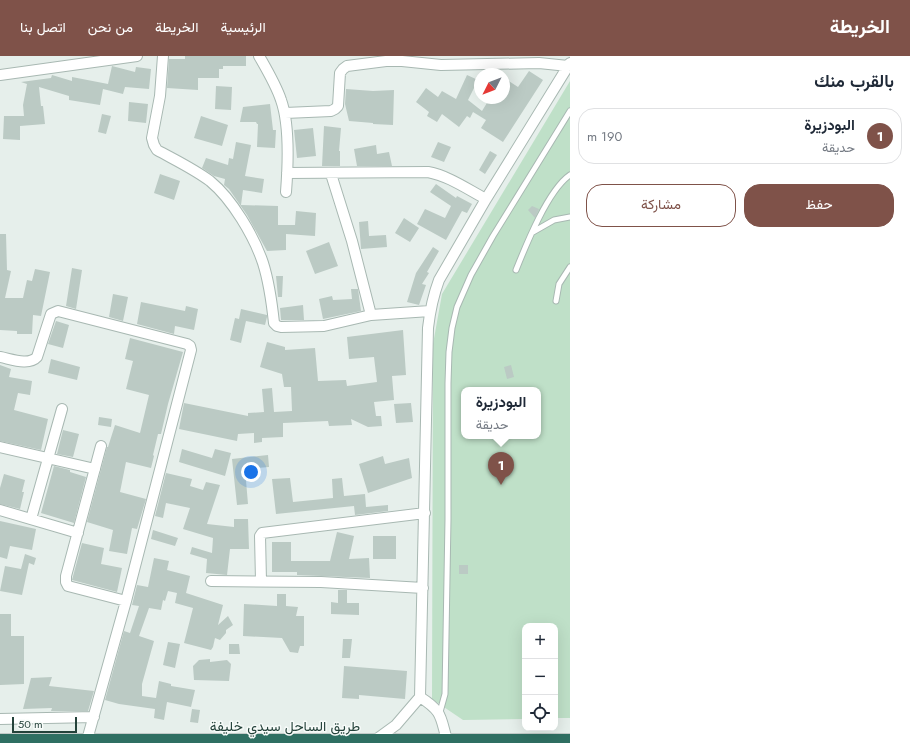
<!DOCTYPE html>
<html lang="ar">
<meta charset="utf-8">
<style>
body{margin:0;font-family:Jost,Vazirmatn,sans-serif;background:#f6f6f7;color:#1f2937;direction:rtl}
.controls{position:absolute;right:12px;bottom:12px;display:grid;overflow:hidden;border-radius:8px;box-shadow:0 4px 16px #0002}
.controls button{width:36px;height:36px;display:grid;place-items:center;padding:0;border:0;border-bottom:1px solid #e0e1e3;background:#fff;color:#1f2937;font:20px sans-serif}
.compass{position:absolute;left:474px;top:12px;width:36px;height:36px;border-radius:50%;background:#fff;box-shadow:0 4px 16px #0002;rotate:228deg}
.scale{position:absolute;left:12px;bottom:10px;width:65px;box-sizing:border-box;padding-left:4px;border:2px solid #24423a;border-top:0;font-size:11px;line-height:14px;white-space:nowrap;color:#24423a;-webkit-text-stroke:3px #f7fbf9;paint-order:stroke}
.you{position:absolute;left:251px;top:416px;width:14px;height:14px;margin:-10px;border:3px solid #fff;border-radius:50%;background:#1a73e8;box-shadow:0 0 0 6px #1a73e833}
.badge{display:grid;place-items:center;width:26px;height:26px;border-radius:50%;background:#7f5249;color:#fff;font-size:13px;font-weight:700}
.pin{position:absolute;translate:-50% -33px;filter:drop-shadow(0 1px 2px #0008)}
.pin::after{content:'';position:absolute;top:21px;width:14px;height:12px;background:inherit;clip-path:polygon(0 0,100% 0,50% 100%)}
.popup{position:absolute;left:461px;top:331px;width:80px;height:52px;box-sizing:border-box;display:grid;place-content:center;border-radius:8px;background:#fff;filter:drop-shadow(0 1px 3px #0005);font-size:13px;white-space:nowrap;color:#747a83}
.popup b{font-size:15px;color:#1f2937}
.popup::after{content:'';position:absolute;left:50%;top:100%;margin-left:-8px;border:8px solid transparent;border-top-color:#fff}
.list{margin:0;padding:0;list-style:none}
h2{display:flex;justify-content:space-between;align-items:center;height:52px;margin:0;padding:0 16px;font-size:17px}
h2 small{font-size:13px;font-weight:400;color:#747a83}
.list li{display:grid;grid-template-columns:26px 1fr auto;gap:12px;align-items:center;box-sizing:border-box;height:56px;margin:0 8px 8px;padding:0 8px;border:1px solid #e0e1e3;border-radius:16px}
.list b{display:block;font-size:15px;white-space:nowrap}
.list p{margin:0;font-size:13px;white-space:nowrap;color:#747a83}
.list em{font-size:13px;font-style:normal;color:#747a83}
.actions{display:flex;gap:8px;padding:12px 16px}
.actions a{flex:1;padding:9px 0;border:1px solid #7f5249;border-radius:16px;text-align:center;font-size:14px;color:#7f5249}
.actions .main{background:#7f5249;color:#fff}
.icon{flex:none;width:22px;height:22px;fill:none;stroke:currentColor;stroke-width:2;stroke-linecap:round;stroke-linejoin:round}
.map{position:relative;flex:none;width:570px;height:687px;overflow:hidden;direction:ltr}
header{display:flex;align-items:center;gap:24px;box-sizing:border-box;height:56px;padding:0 20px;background:#7f5249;color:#fff}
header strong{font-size:19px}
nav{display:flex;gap:22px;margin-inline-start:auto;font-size:14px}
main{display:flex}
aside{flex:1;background:#fff}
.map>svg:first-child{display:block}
.green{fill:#bfe0c8;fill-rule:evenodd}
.building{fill:#bbcac4}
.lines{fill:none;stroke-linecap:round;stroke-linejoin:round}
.lane-casing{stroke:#a8b8b2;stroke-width:7}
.street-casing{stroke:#a8b8b2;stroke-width:12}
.highway-casing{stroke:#c2cac8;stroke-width:14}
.lane{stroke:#fff;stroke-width:5}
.street{stroke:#fff;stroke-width:10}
.highway{stroke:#2f6f62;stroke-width:12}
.labels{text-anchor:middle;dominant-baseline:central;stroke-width:3;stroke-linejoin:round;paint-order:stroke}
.street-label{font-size:14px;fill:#24423a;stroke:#f7fbf9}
</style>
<header>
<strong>الخريطة</strong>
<nav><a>الرئيسية</a><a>الخريطة</a><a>من نحن</a><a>اتصل بنا</a></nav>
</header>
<main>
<aside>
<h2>بالقرب منك<small></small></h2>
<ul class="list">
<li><span class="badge">1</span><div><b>البودزيرة</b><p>حديقة</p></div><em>190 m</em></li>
</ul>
<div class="actions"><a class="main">حفظ</a><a>مشاركة</a></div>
</aside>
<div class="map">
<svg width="570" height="687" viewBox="0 0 570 687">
<rect width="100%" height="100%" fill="#e6efeb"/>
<path class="green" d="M570,25V662H555V570H525V663L463,664L432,643L433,288L442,238ZM464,334H538V380H464Z"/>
<path class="building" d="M185,0H246V10H223V13H219V22H198V34L167,32L169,3H185Z
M112,10L135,16L136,11L151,13L149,33L125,31L123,38L103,33L100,49L69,44V40L39,31L41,50H43L45,68L20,70V84L3,83L4,60H24L23,49L27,28L21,26L51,22L52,19L72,25V21L108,28Z
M529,15L543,24L503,86L481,72L486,64L473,56L470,62L467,60L459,71L442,58L437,66L427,60L429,56L416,46L426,32L438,41L442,35L456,43L467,19L478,24L468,44L482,55L490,42H504V22L518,31Z
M216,30L232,31L231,54L215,53Z
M346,33L373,35L394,34L393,69L373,68V67L349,65L345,48Z
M129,46L148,48L146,67L128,65Z
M270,48L273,74H276L275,92L257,91L258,68H257L256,66H240L243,51Z
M102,58L111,60L106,78L98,76Z
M201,60L228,69L222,90L194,82Z
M324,70L341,72L339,95H340V110H322Z
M313,72L316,100L297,102L294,74Z
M236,86L251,89L245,120L264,123L262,137L243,134L241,149L278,150V169H295L296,155L316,157L315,180L286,178V194L267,195L247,159L229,133L224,129L225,123L214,120L202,112L206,102L228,109L229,102L233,103Z
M438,86L451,91L444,106L431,101Z
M376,89L377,98L389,96L392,110H357L354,93Z
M490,95L497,99L485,118L479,114Z
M160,118L180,125L174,144L154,137Z
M436,128L456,142L457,140L472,148L467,157L462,155L446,184L417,168L425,153L445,162L451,150L430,136Z
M532,150L539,153L535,162L528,154Z
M404,162L419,172L410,186L395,177Z
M368,165L369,180L386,179L387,191L361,193L359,166Z
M0,178H6L7,214L11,215L5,242H23L27,224L32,225L35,213L50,216L41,260L33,259L32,278H17V275L0,274Z
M329,186L338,210L315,218L306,195Z
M433,191L439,195L427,216L429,217L422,228L426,229L419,249L407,246L416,217Z
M72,212L82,214L76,253L66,250Z
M276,220H283L282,241H278Z
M351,233H358L361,255L323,263L319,243L332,240L333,244L352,243Z
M113,238L128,241L123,265L109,261Z
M141,246L185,255L186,250L198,253L194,274L175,270L174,278L137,268Z
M303,249L304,264H281L280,252Z
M241,253L267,259V261L265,269L246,265L241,287L230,284L235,262L239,263Z
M56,265L69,269L63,292L48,288Z
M403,274L406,319L392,320L394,344L374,346L376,360H381L382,370L368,371L351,363L352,369L329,370L328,365L283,367V381L262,382V386L254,387V377L238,378L237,385L179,373L184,347L248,360V357L264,356L262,333L272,332L274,356L292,355L291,331H284L282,318L260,311L267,286L285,291V294L315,292L318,325L346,324L347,330L377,326L374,301L349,303L347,281Z
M130,282L183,296L168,348L161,378H158L153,399L154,400L151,412L126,406L120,436L146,443L137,473L132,472L127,498L109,495L113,474L87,466L107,391H108L115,369L140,377L149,339L126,333L133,305L125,303Z
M51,303L80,311L77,324L48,317Z
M0,309L11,313L9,321L32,325L30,339L18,337L14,354L48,363L41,394L0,385Z
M511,309L514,321L507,323L504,311Z
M411,347L413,366L396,367L394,348Z
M99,361L112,363L111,371L98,369Z
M63,374L79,378L73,401L57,398Z
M182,393L212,402L215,393L231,397L225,420L179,406Z
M268,399L269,411L245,413L248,448L237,449L232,403Z
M383,400L385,408L409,402L412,422L368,437L359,408Z
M54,410L70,414V416L86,421L74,467L41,457Z
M166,417L192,423L190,430L203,434L206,426L220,429L207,468L234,471V463H248L249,493H230L227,519L206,517L207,503L190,498L192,491L212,497L213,482L183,473L190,452L166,447L163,462L155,460Z
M4,418L25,424L22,436H24L20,453L0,448V432Z
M290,422L293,446L333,442L332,423L342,422L344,440L365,438L366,451L388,449V455L355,459L354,450L276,458L272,423Z
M0,465L36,473L32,494L10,490L7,503L0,501Z
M153,474L178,482L175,490L151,483Z
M337,476L354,480L349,503L369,502L370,522L297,519V516H272V486H291V505H330Z
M373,480H396V503H373Z
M82,487L104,492L101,508L122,512L117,536L72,524Z
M25,498L36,502L34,509L29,507L22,539L0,535L5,510L21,513Z
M154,502L169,505L167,514L190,520L186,537L223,549L218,569L228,560L233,569L226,574V577L220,584L215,582L213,591L211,594L184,587L193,552L175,547L177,537L168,535L165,545L163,544L161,554L149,552L139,580L154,585L142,628V640L156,642L159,625L171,628V630L195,634L191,651L167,646L164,664L154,662L155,653L119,648L105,644L124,575L130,577L139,550L132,549L137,529L148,531Z
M459,509H468V518H459Z
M338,534H347V547H359V559L331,558V546L338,547Z
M277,538H286V550L298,551L296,560H304V590H300L298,597L290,596L282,582L243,580L244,548L277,550Z
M0,558H11V580H24V628L0,629Z
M343,583H352L350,602H342Z
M168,586L180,588L175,612L163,609Z
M229,588H239L240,598H229Z
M210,603V606L227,604L231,608L229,625L194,624L193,610L199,604Z
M344,610L407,615L405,643L359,639V643L342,642Z
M52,621L49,630L94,635L88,655H51L52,652L23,653L31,622Z
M192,653L200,654L198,667L190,666Z"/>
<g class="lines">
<g class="lane-casing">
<path id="lane" d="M533,176L554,164L570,161
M516,214C526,189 548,134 570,119
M556,245L559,228L570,211
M440,656L445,638L448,463V327L449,296L452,272L457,251L471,219L493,180L570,55"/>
</g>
<g class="street-casing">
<path id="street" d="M163,0L160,40L152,82L154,89L157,94C175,104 194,113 210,125C232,143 254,180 263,207C269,226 272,248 274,267L277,270L281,271L324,270L371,259L430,255
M259,0C267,14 276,29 281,44C290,69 288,110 286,136
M0,19L137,0
M285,57L331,55L335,53L338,50L340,17L343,13L347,10L386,5H402L441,9L539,7L568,10
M287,117L428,116C449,120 467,133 486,143
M331,118L352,185L371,259
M0,301C11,303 29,310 37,301L51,258L58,255L187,288L190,290L191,294L126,545L87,684
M101,390L66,520V526L68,530L126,545
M0,391L95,413
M0,454L78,477
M31,463L62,353
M211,525L321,526L423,532
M261,525L260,480L262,477L425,457
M420,641C443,656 440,660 447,684
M0,663L94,661
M374,685L396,669L420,641L428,272C430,255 433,240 439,224L486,143L570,7"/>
</g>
<g class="highway-casing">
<path id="highway" d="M0,684H570"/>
</g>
<use href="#lane" class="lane"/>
<use href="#street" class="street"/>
<use href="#highway" class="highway"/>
</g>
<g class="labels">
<g class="street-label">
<text x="285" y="670">طريق الساحل سيدي خليفة</text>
</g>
</g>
</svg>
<div class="controls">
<button>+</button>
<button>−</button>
<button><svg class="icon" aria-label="locate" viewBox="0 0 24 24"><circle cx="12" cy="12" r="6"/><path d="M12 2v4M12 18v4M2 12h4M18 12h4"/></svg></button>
</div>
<svg class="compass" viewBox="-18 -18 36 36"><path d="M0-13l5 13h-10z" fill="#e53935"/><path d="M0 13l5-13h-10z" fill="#747a83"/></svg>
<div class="scale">50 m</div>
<div class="you"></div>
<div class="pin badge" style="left:501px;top:429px">1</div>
<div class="popup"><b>البودزيرة</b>حديقة</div>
</div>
</main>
